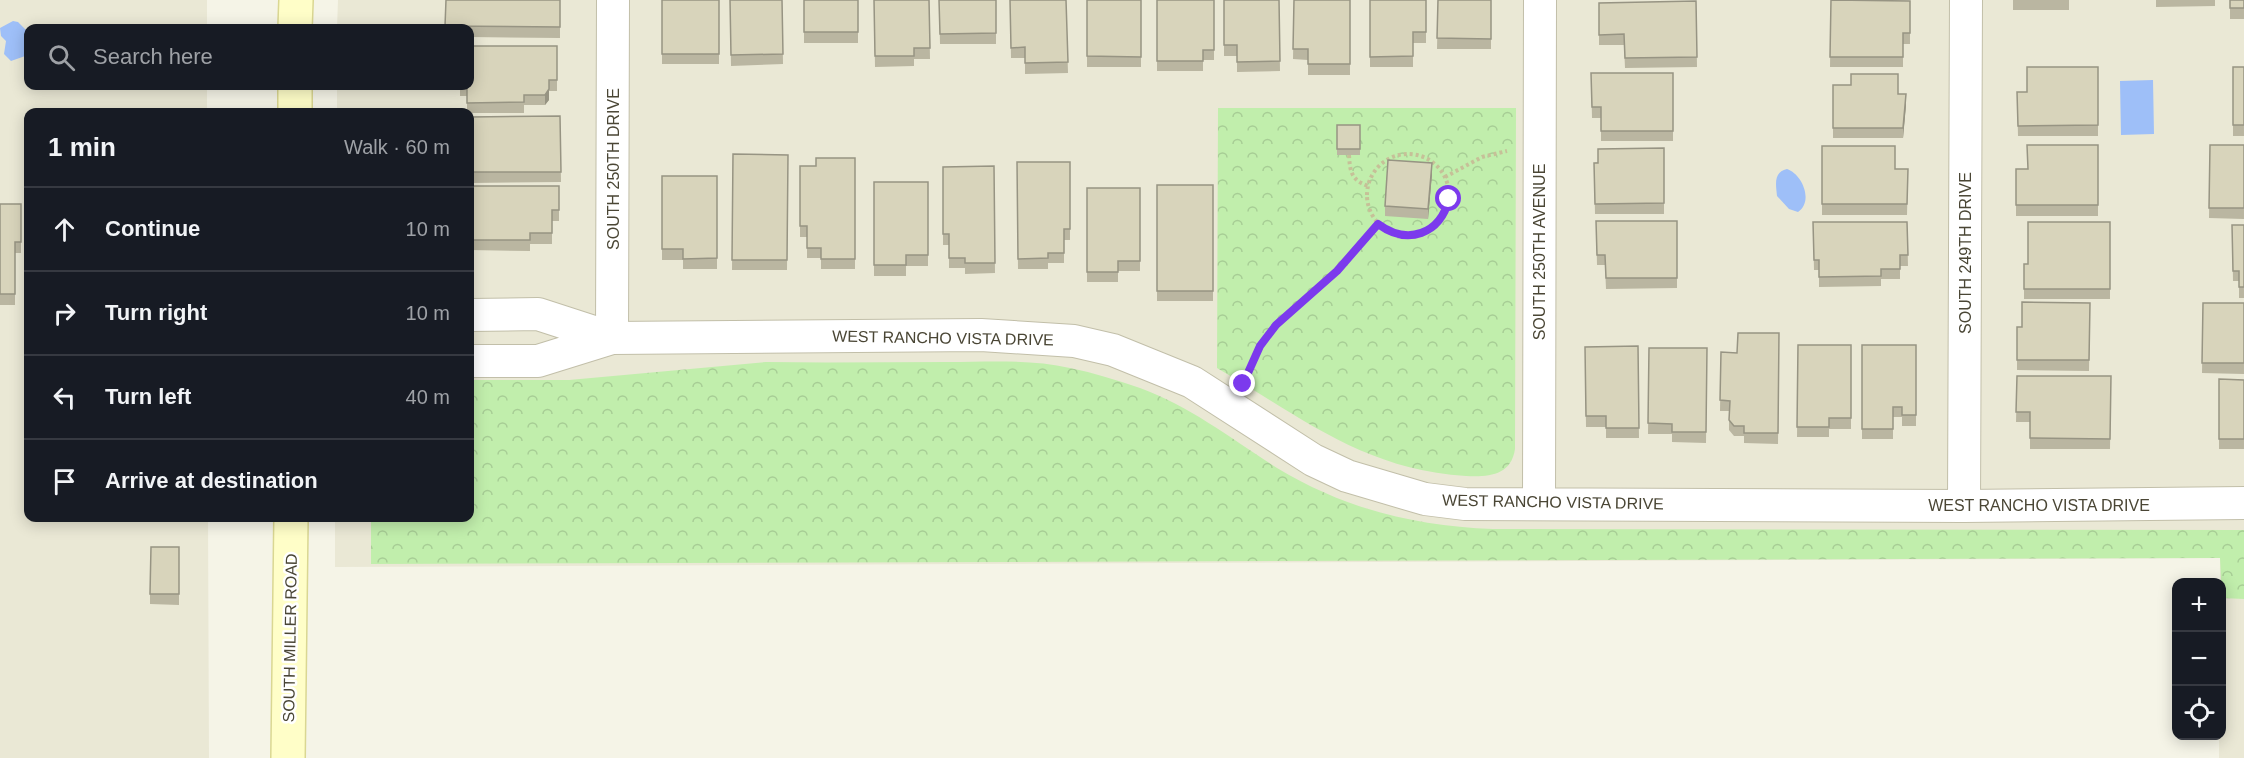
<!DOCTYPE html>
<meta charset="utf-8">
<style>
body{margin:0;font-family:Arial,sans-serif;background:#242831;color:#f1f3f6}
.controls{position:absolute;right:18px;bottom:18px;display:grid;overflow:hidden;border-radius:12px;box-shadow:0 3px 15px #0003}
.controls button{width:54px;height:54px;display:grid;place-items:center;padding:0;border:0;border-bottom:2px solid #363941;background:#171b24;color:#f1f3f6;font:30px sans-serif}
.stop{position:absolute;width:18px;height:18px;margin:-14px;border:4px solid #7c3aed;border-radius:50%;background:#fff}
.stop.end{background:#7c3aed;border-color:#fff;box-shadow:0 2px 6px #0008}
.list{margin:0;padding:0;list-style:none}
h2{display:flex;justify-content:space-between;align-items:center;height:78px;margin:0;padding:0 24px;font-size:26px}
h2 small{font-size:20px;font-weight:400;color:#9ea1a6}
.list li{display:grid;grid-template-columns:39px 1fr auto;gap:18px;align-items:center;box-sizing:border-box;height:84px;padding:0 24px;border-top:2px solid #363941}
.list b{display:block;font-size:22px;white-space:nowrap}
.list em{font-size:20px;font-style:normal;color:#9ea1a6}
.icon{flex:none;width:33px;height:33px;fill:none;stroke:currentColor;stroke-width:2;stroke-linecap:round;stroke-linejoin:round}
.map{position:relative;flex:none;width:2244px;height:758px;overflow:hidden}
.search{position:absolute;background:#171b24;box-shadow:0 3px 15px #0003;left:24px;top:24px;width:450px;height:66px;display:flex;align-items:center;gap:15px;box-sizing:border-box;padding:0 21px;border-radius:12px;color:#9ea1a6;font-size:22px}
.panel{position:absolute;background:#171b24;box-shadow:0 3px 15px #0003;left:24px;top:108px;width:450px;height:414px;border-radius:12px}
.map>svg:first-child{display:block}
.residential{fill:#eae8d5}
.park{fill:url(#park-crowns)}
.water{fill:#9ebff8}
.lines{fill:none;stroke-linecap:round;stroke-linejoin:round}
.minor-casing{stroke:#c2bfa9;stroke-width:34}
.secondary-casing{stroke:#dad792;stroke-width:36}
.path{stroke:#c6c098;stroke-width:4;stroke-dasharray:3 3;stroke-linecap:butt}
.minor{stroke:#fff;stroke-width:32}
.secondary{stroke:#fffec8;stroke-width:33}
.wall{fill:#bab6a1}
.shaded-wall{fill:#979483}
.building{fill:#d8d4bb;stroke:#979483;stroke-width:1.5}
.route{stroke:#7c3aed;stroke-width:8}
.labels{text-anchor:middle;dominant-baseline:central;stroke-width:5;stroke-linejoin:round;paint-order:stroke}
.street-label{font-size:16px;fill:#4a4635;stroke:#fff}
</style>
<div class="map">
<svg width="2244" height="758" viewBox="0 0 2244 758">
<defs>
<pattern id="park-crowns" width="20" height="18" patternUnits="userSpaceOnUse" patternTransform="scale(1.5)"><rect width="20" height="18" fill="#c1eeac"/><path d="M2 6a3 3 0 1 1 6 0M12 15a3 3 0 1 1 6 0" fill="none" stroke="#a7cd95"/></pattern>
</defs>
<rect width="100%" height="100%" fill="#f5f4e7"/>
<path class="residential" d="M0,0H207V28H28V86H207V112H28V518H208L209,758H0Z
M338,0H2244V758H2219L2220,558L335,567V518H470V112H337V86H470V28H337Z"/>
<path class="park" d="M1218,108H1516L1515,449C1511,476 1488,477 1466,476C1362,469 1302,417 1217,368Z
M766,362C826,363 887,362 948,362C987,362 1031,359 1070,368C1094,373 1117,380 1140,388C1190,406 1233,440 1277,468C1345,509 1415,526 1493,529L2244,530V599L2222,598L2220,558L371,564V518H470V380H569Z"/>
<path class="water" d="M13,21L18,22L28,32V55L11,61L4,54L6,41L1,36L0,28Z
M2153,80L2154,134L2121,135L2120,81Z
M1787,169C1802,174 1814,201 1798,212L1789,209L1777,196C1776,185 1773,172 1787,169Z"/>
<g class="lines">
<g class="minor-casing">
<path id="minor" d="M470,315L538,314L612,338
M612,338L613,0
M470,361H538L612,338L981,335L1074,341L1113,350L1192,382L1313,460L1347,476L1425,499L1465,504L1964,506L2244,503
M1539,503L1540,0
M1964,506L1966,0"/>
</g>
<g class="secondary-casing">
<path id="secondary" d="M295,28L296,0
M295,112V86
M288,758L291,518"/>
</g>
<path class="path" d="M1367 195a41 41 0 1 1 82 0a41 41 0 1 1-82 0Z
M1349,155C1350,171 1351,180 1368,186
M1445,177L1482,157L1507,151
M1245,378L1260,346L1276,325L1337,271L1378,224"/>
<use href="#minor" class="minor"/>
<use href="#secondary" class="secondary"/>
</g>
<path class="wall" d="M446,0H560V38L470,37V28H445Z
M662,0H719V64H662Z
M730,0H782L783,64L731,66Z
M804,0H858V43H804Z
M874,0H929L930,59H914V66L875,67Z
M939,0H996V44H940Z
M1010,0H1066L1068,73L1025,74V58H1011Z
M1087,0H1141V67H1087Z
M1157,0H1214V60H1203V71H1157Z
M1224,0H1279L1280,71L1237,72V56H1224Z
M1294,0H1350V75H1308V60L1293,59Z
M1370,0H1426V43H1413V67H1370Z
M1438,0H1491V49H1437Z
M1831,0L1910,1V44H1903V67H1830Z
M2013,0H2069V10H2013Z
M2156,0H2215V6L2156,7Z
M2230,0H2244V19H2230Z
M1696,1L1697,67L1625,68L1624,45H1599V3Z
M557,46V91H549V100L545,105H524V113H470L467,112V96H460V86Z
M2098,67V136H2018L2017,92H2027Z
M2233,67H2244V136H2233Z
M1591,73H1673V141H1601V118H1592Z
M1833,85L1898,94L1906,105L1903,138H1833Z
M560,116L561,182L470,183V117Z
M1337,125H1360V155H1337Z
M2098,145V216H2016V169H2028Z
M2210,145H2244V219L2209,218Z
M1822,146L1895,169H1908L1907,215H1822Z
M1664,148V214H1595L1594,163Z
M733,154L788,155L787,270H732Z
M855,158V269H821V258H807V237H800V166H816Z
M1017,162H1070V240H1064V263H1048V269H1018Z
M994,166L995,273L965,274V268H949V245H943V167Z
M1432,174L1428,219L1385,216V206Z
M662,176H717V269H683V260H662Z
M874,182H928V266H906V276H874Z
M1157,185H1213V301H1157Z
M470,186H559V221H552V244H530V251L470,250Z
M1087,188H1140V271H1118V282H1087Z
M0,204H21V253H15V305H0Z
M1596,221H1677V288L1606,289L1605,265H1597Z
M1813,222H1907L1908,266H1900V279H1881V286L1819,287V270H1814Z
M2110,222V299H2024V264H2028Z
M2232,225H2244V298H2239V281H2233Z
M2090,303L2089,371L2017,370V327H2022Z
M2203,303H2244V374L2202,373Z
M1779,333L1778,444L1744,443V436H1734L1729,430V411H1720L1721,352L1737,353Z
M1798,345H1851V429H1829V437H1797Z
M1862,345H1916V426H1902V417H1893V439H1862Z
M1638,346L1639,438H1606V427H1586L1585,347Z
M1649,348H1707L1706,443L1672,442V434H1648Z
M2017,376H2111L2110,449H2030V422H2016Z
M2219,379L2244,380V449H2219Z
M179,547V605L150,604V594Z"/>
<path class="shaded-wall" d="M549,89V100L545,105V95Z
M1906,94V105L1903,138V128Z
M1432,163V174L1428,219V209Z"/>
<path class="building" d="M446,0H560V27L445,26Z
M662,0H719V54H662Z
M730,0H782L783,54L731,55Z
M804,0H858V32H804Z
M874,0H929L930,48H914V56H875Z
M939,0H996V33L940,34Z
M1010,0H1066L1068,62L1025,63V47L1011,48Z
M1087,0H1141V57L1087,56Z
M1157,0H1214V50H1203V61H1157Z
M1224,0H1279L1280,61L1237,62V45H1224Z
M1294,0H1350V64H1308V49H1293Z
M1370,0H1426V32H1413V56L1370,57Z
M1438,0H1491V39L1437,38Z
M1831,0L1910,1V33H1903V57H1830Z
M2230,0H2244V8H2230Z
M1696,1L1697,57L1625,58L1624,34L1599,35V3Z
M470,46H557V80H549V89L545,95H524V102L467,103V86H460H470Z
M2027,67H2098V125L2018,126L2017,92H2027Z
M2233,67H2244V125H2233Z
M1591,73H1673V131H1601V107H1592Z
M1851,74H1898V94H1906L1903,128H1833V85H1851Z
M560,116L561,172H470V117Z
M1337,125H1360V149H1337Z
M2027,145H2098V205H2016V169H2028Z
M2210,145H2244V208H2209Z
M1822,146H1895V169H1908L1907,204H1822Z
M1664,148V203L1595,204L1594,163H1598V149Z
M733,154L788,155L787,260H732Z
M816,158H855V259H821V248H807V226H800V166H816Z
M1388,160L1432,163L1428,209L1385,206Z
M1017,162H1070V229H1064V253H1048V258L1018,259Z
M994,166L995,263H965V258H949V234H943V167Z
M662,176H717V258L683,259V249H662Z
M874,182H928V255H906V265H874Z
M1157,185H1213V291H1157Z
M470,186H559V210H552V233H530V240H470Z
M1087,188H1140V261H1118V272H1087Z
M0,204H21V242H15V294H0Z
M1596,221H1677V278H1606L1605,255H1597Z
M1813,222H1907L1908,255H1900V269H1881V276L1819,277V260H1814Z
M2028,222H2110V289H2024V264H2028Z
M2232,225H2244V287H2239V271H2233Z
M2022,302L2090,303L2089,360H2017V327H2022Z
M2203,303H2244V363H2202Z
M1738,333H1779L1778,433H1744V426H1734L1729,420L1730,401L1720,400L1721,352L1737,353Z
M1798,345H1851V418H1829V427H1797Z
M1862,345H1916V415H1902V407H1893V429H1862Z
M1638,346L1639,428H1606V416H1586L1585,347Z
M1649,348H1707L1706,432H1672V424L1648,423Z
M2017,376H2111L2110,439L2030,438V412H2016Z
M2219,379L2244,380V439H2219Z
M151,547H179V594H150Z"/>
<g class="lines">
<path class="route" d="M1243,384L1260,346L1276,325L1337,271L1378,224C1408,246 1440,234 1449,199"/>
</g>
<g class="labels">
<g class="street-label">
<text transform="translate(613 169) rotate(-90)">SOUTH 250TH DRIVE</text>
<text transform="translate(1539 252) rotate(-90)">SOUTH 250TH AVENUE</text>
<text transform="translate(1965 253) rotate(-90)">SOUTH 249TH DRIVE</text>
<text transform="translate(943 338) rotate(1)">WEST RANCHO VISTA DRIVE</text>
<text transform="translate(1553 502) rotate(1)">WEST RANCHO VISTA DRIVE</text>
<text x="2039" y="505">WEST RANCHO VISTA DRIVE</text>
<text transform="translate(290 638) rotate(-89)">SOUTH MILLER ROAD</text>
</g>
</g>
</svg>
<div class="controls">
<button>+</button>
<button>−</button>
<button><svg class="icon" aria-label="locate" viewBox="0 0 24 24"><circle cx="12" cy="12" r="6"/><path d="M12 2v4M12 18v4M2 12h4M18 12h4"/></svg></button>
</div>
<div class="stop" style="left:1449px;top:199px"></div>
<div class="stop end" style="left:1243px;top:384px"></div>
<div class="search"><svg class="icon" aria-label="search" viewBox="0 0 24 24"><circle cx="10" cy="10" r="6"/><path d="M15 15l6 6"/></svg>Search here</div>
<section class="panel">
<h2>1 min<small>Walk · 60 m</small></h2>
<ul class="list">
<li><svg class="icon" aria-label="ahead" viewBox="0 0 24 24"><path d="M12 20V5M6 11l6-6 6 6"/></svg><div><b>Continue</b></div><em>10 m</em></li>
<li><svg class="icon" aria-label="right" viewBox="0 0 24 24"><path d="M7 20v-9h11M14 6l5 5-5 5"/></svg><div><b>Turn right</b></div><em>10 m</em></li>
<li><svg class="icon" aria-label="left" viewBox="0 0 24 24"><path d="M17 20v-9H6M10 6l-5 5 5 5"/></svg><div><b>Turn left</b></div><em>40 m</em></li>
<li><svg class="icon" aria-label="arrive" viewBox="0 0 24 24"><path d="M6 21V4h12l-3 4 3 4H6"/></svg><div><b>Arrive at destination</b></div></li>
</ul>
</section>
</div>
